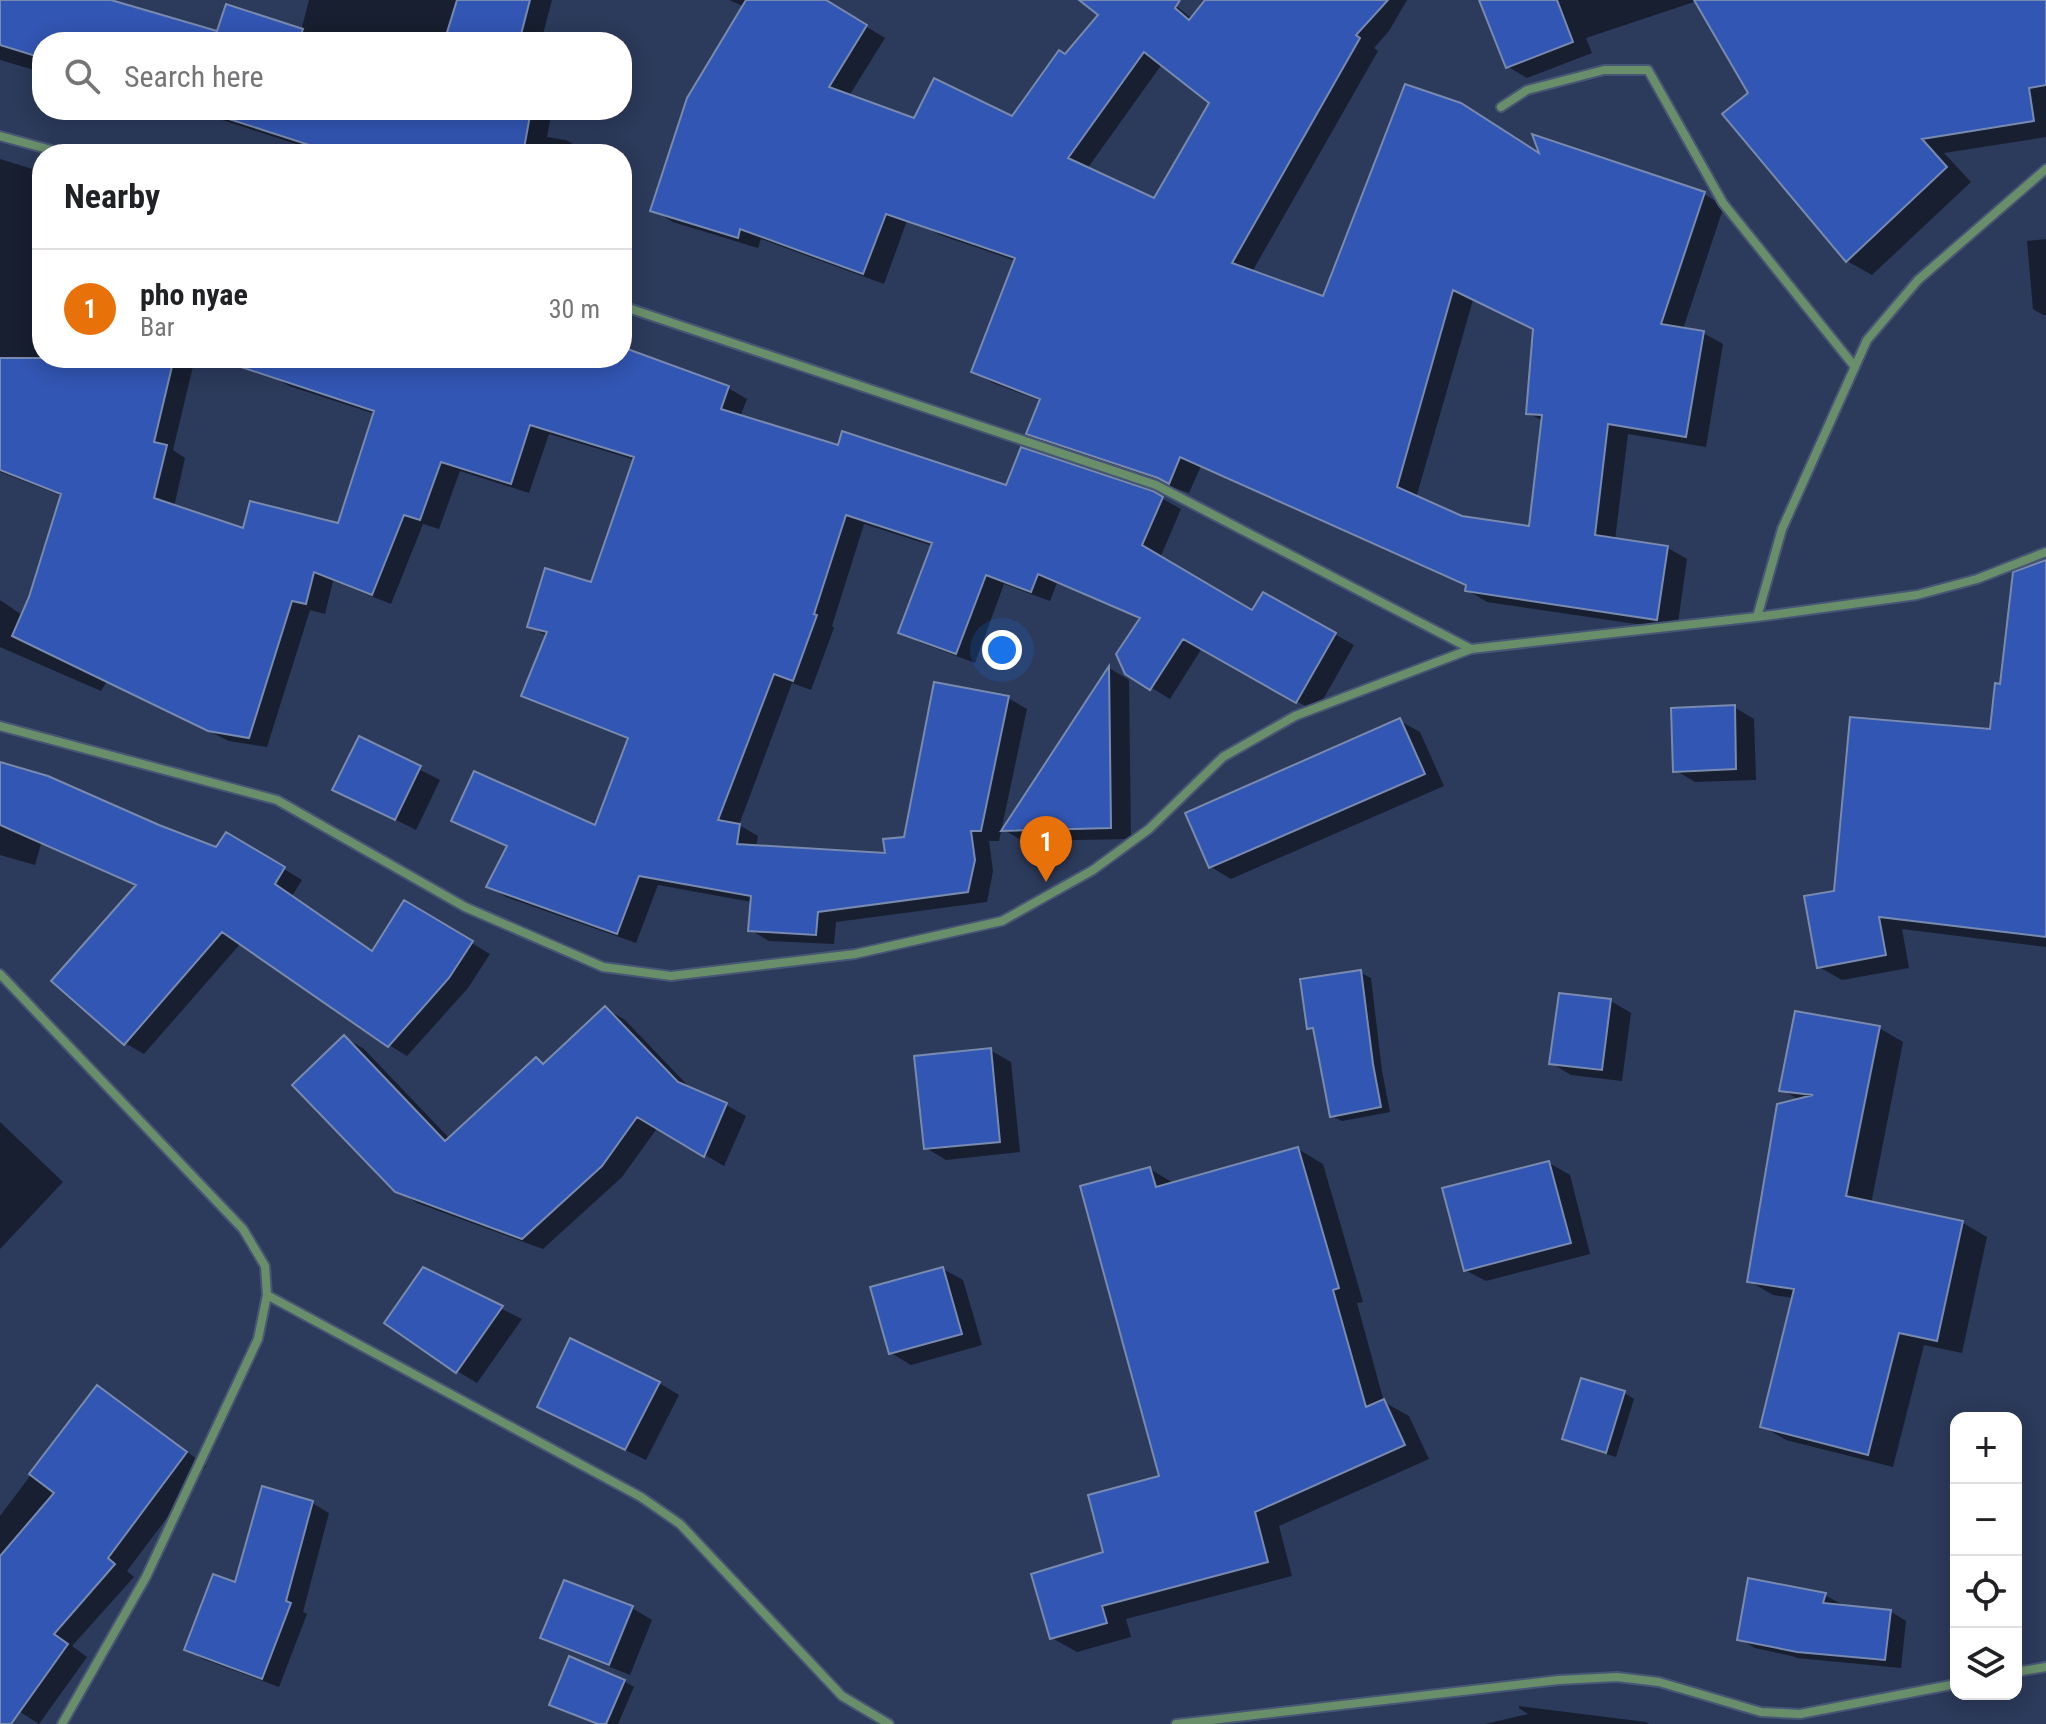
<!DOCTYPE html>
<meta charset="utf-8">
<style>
body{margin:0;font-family:"Roboto Condensed",sans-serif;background:#f2f2f2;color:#202124}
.controls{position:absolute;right:24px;bottom:24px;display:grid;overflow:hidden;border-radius:16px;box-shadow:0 4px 20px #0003}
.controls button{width:72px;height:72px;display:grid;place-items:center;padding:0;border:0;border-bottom:2px solid #e0e0e0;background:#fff;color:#202124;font:40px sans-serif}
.you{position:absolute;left:1002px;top:650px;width:28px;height:28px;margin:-20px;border:6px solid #fff;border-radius:50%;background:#1a73e8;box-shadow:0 0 0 12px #1a73e833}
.badge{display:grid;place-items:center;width:52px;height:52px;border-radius:50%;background:#77612b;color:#fff;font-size:26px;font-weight:700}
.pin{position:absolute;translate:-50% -66px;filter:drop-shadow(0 2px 4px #0008)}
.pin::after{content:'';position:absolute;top:42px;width:28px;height:24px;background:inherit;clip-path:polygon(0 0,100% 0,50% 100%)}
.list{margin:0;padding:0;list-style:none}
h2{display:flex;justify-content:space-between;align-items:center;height:104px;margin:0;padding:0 32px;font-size:34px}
h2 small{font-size:26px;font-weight:400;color:#757577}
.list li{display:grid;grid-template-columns:52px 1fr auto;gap:24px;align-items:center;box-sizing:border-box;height:120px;padding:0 32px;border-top:2px solid #e0e0e0}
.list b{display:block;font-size:30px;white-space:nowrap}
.list p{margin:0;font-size:26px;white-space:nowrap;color:#757577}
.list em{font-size:26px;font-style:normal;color:#757577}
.icon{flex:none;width:44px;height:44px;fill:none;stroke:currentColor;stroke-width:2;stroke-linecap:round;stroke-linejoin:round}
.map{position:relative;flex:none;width:2046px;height:1724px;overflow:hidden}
.search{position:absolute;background:#fff;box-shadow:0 4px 20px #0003;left:32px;top:32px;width:600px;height:88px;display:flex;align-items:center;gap:20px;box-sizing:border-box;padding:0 28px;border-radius:32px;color:#757577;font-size:30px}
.panel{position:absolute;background:#fff;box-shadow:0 4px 20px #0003;left:32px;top:144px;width:600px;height:224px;border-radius:32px}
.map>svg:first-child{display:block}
.shadow{fill:#0007;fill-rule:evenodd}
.building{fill:#3256b3;stroke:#788aaf;stroke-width:2;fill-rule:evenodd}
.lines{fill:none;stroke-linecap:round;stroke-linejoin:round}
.street-casing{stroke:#485675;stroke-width:12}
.street{stroke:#698f6a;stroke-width:8}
</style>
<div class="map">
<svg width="2046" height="1724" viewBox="0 0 2046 1724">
<rect width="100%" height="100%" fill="#2c3a5b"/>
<path class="shadow" d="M0,0H104L218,33L301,31L309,0H552L541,42H42L41,72L0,60Z
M729,0H823L885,38L849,96L915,121L1012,118L1114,0H1169L1192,19L1207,0H1407L1389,31L1374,48L1378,51L1252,272L1324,298L1542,156L1535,137L1704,194L1724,206L1683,329L1703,333L1723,344L1706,447L1628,434L1615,540L1668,548L1687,559L1677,630L1487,602L1467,590L1468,586L1201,466L1189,493L1048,445L1029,433L1041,401L993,383L974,372L1016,261L940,235L920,224L745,7ZM1162,64L1211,103L1155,201L1087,169ZM1473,300L1535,330L1528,413L1543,421L1531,528L1462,518L1416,498Z
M1482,0H2046V137L1944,153L1971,182L1872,275L1847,261L1697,1L1586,38L1592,53L1527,78L1507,66Z
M200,110H552L547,137L566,140L586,152L585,154H327L213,117Z
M0,159L42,172V358H195L173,450L185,458L174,507L245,531L339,526L375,414L289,386L271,375L277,358H622V348L651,357L664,365L728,388L747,399L740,417L839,447L1007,488L1152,493L1181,509L1160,558L1253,613L1264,594L1354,645L1316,712L1202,648L1170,699L1127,673L1142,619L1057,583L1050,601L1004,584L975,663L919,642L901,632L933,546L864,524L832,626L834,628L811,690L792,683L739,825L758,836L756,847L887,855L906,838L1008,698L1027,709L999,841H989L993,871L987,902L836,922L834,944L769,941L750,930L752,902L658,885L636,943L506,897L488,886L509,847L454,820L596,827L630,740L542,705L524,695L547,636L529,626L592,584L635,460L549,434L529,493L460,471L439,529L423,524L391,604L333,581L325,614L310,610L267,747L229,741L107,681L101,691L0,647V600L25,617L62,496L0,472Z
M889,203L909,215L884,284L761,239L758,248L673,222L653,210Z
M2046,239V315H2043L2033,309L2027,241Z
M2046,616V947L1902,929L1909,968L1842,980L1819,967L1836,893L1991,732L2001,686Z
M1109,668L1129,680L1131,839L1023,841L1004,830Z
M1734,707L1754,719L1756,780L1695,782L1675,770Z
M1400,721L1420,732L1444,786L1231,879L1211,867Z
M360,739L440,780L416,830L335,789Z
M0,764L217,850L226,834L302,880L292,896L374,952L405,903L490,954L468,988L407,1056L389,1045L241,943L144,1054L125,1043L137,886L41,844L35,865L0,855Z
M1361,973L1371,978L1382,1071L1390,1112L1342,1121L1332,1116L1316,1031L1309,1028Z
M1611,1001L1631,1013L1622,1081L1571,1075L1551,1063Z
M605,1008L625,1020L693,1091L726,1105L746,1116L724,1166L658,1127L622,1177L543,1249L417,1203L396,1190L344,1037L364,1049L450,1139L536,1059L545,1064Z
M1879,1028L1903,1042L1871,1204L1963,1223L1987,1237L1962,1353L1924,1345L1893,1467L1786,1440L1762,1426L1794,1298L1773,1295L1749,1281L1800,1100L1782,1090Z
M990,1050L1011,1062L1020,1152L946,1160L926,1148Z
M0,1122L63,1182L0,1249Z
M1298,1149L1323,1164L1363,1302L1357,1303L1384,1402L1409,1416L1429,1459L1279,1526L1292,1576L1126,1619L1131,1637L1077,1652L1052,1638L1105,1553L1161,1478L1150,1169L1175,1184Z
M1549,1163L1570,1175L1590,1254L1486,1281L1465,1270Z
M943,1269L963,1280L982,1345L911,1365L891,1353Z
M424,1270L522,1319L477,1383L457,1371Z
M659,1383L679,1395L646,1460L559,1418Z
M97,1387L117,1399L206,1466L127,1571L134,1577L72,1646L87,1657L39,1724L0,1699V1516Z
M1624,1393L1634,1399L1616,1457L1574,1444L1565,1438Z
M312,1503L329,1513L303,1612L307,1614L279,1687L203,1659L186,1649L236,1584Z
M1825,1595L1841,1604V1607L1890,1611L1906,1621L1901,1668L1797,1658L1792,1656L1755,1648L1739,1639Z
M632,1608L652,1620L630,1675L563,1648L543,1637Z
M624,1681L634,1687L618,1724H598Z
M1519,1706L1646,1722L1649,1724H1485L1528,1714L1519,1708Z"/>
<path class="building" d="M0,0H111L217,31L226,4L303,29L298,42H42V58L0,45Z
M457,0H530L519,42H444Z
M746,0H826L867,25L829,87L914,118L934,78L1012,116L1059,50L1065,54L1098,15L1079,0H1180L1175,8L1189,20L1205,0H1388L1356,35L1360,38L1232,263L1323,296L1405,84L1461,103L1539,153L1532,134L1705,192L1661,324L1704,331L1686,437L1608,424L1595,535L1668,546L1657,620L1465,591L1466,585L1180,457L1169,484L1158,478L1026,434L1040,399L971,372L1015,258L886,214L863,274L740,229L738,238L650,211L687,98ZM1144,52L1209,103L1154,198L1068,158ZM1453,290L1533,329L1526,414L1542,415L1529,526L1462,516L1397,487Z
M1479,0H1557L1573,42L1506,68Z
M1694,0H2046V85L2029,88L2034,121L1922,139L1947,167L1846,262L1722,114L1748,93Z
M201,110H531L523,154H337Z
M622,347L729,386L721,409L838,445L842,431L1006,485L1021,447L1153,491L1163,497L1142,545L1252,610L1263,592L1336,633L1296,703L1183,639L1150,690L1125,674L1116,654L1140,618L1038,574L1031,592L986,575L956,654L898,633L932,543L846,515L814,614L817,615L793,681L774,674L718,820L740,824L737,844L885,853L883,839L904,837L934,682L1009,696L981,831H971L975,860L968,892L818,912L816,935L748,931L751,896L639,876L617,934L486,887L507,846L451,821L474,771L595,825L628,738L521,696L547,632L527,627L545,568L591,582L634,457L530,425L511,484L441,462L420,520L404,515L372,595L314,572L306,604L292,601L249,738L208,731L12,636L29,597L61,494L0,470V358H174L154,442L167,445L154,498L243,528L250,501L338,523L374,411L241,367L242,358H622Z
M2046,560V937L1879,917L1886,955L1817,968L1804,896L1834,891L1850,717L1990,729L1995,683L2000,684L2013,572Z
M1109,666L1111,828L1001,831Z
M1735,705L1736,769L1673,772L1671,708Z
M1400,718L1425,774L1209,868L1185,813Z
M359,736L421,766L395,820L332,790Z
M0,762L48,776L159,825L216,847L226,832L285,867L275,884L372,951L404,900L473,941L449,978L388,1047L222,932L124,1045L51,981L136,885L0,825Z
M1361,970L1373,1064L1381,1107L1330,1117L1313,1028L1307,1029L1300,979Z
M1559,993L1611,999L1602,1070L1549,1064Z
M605,1006L678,1082L727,1103L704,1157L637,1117L602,1166L522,1239L395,1192L292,1085L344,1035L445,1141L536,1057L543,1064Z
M1795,1011L1880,1026L1846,1196L1963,1221L1937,1341L1899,1333L1868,1455L1760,1427L1794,1289L1747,1282L1777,1104L1813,1095L1779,1091Z
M991,1048L1000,1142L924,1149L914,1056Z
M1298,1147L1339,1288L1333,1290L1366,1407L1384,1399L1405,1445L1255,1512L1268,1562L1102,1606L1107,1623L1050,1639L1031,1574L1103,1552L1088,1495L1159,1476L1080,1186L1150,1167L1156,1187Z
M1549,1161L1571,1243L1464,1271L1442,1188Z
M423,1267L503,1306L456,1373L384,1323Z
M943,1267L962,1334L889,1354L870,1287Z
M570,1338L660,1382L625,1450L537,1407Z
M1581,1378L1625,1391L1606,1453L1562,1439Z
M97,1385L187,1452L108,1558L115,1564L54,1634L68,1644L11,1724H0V1556L54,1493L29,1474Z
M262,1486L313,1501L286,1601L291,1603L262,1679L184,1650L213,1574L235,1582Z
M1748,1578L1826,1593L1823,1603L1891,1610L1885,1660L1797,1652L1737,1640Z
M564,1580L633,1606L609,1665L540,1638Z
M569,1656L625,1680L606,1724H598L549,1705Z"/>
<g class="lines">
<g class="street-casing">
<path id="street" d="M1501,107L1527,90L1604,70H1648L1723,203L1855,367
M0,136L66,154
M622,306L1156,485L1471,649L1757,617L1917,595L1977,579L2046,552
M1757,617L1782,529L1867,340L1918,280L2046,169
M0,726L277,800L465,907L603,967L671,976L855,954L1002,921L1093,870L1149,829L1223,757L1295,716L1471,649
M0,974L243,1229L265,1266L267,1295L258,1339L146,1577L62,1724
M267,1295L641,1497L680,1524L842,1696L889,1724
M2016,1672L2046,1667
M1176,1724L1559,1680L1617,1677L1659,1682L1761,1712L1800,1714L1956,1684"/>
</g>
<use href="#street" class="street"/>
</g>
</svg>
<div class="controls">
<button>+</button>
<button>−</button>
<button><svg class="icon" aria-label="locate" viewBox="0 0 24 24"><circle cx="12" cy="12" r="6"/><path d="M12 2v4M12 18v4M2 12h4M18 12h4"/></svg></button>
<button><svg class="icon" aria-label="layers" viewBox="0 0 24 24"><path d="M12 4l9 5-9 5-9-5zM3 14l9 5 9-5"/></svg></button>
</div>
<div class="you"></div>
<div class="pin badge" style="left:1046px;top:882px;background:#e8710a">1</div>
<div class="search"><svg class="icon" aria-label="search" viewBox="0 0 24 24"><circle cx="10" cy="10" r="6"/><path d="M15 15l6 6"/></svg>Search here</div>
<section class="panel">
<h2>Nearby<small></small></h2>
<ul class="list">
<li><span class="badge" style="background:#e8710a">1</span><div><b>pho nyae</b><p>Bar</p></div><em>30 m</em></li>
</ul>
</section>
</div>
